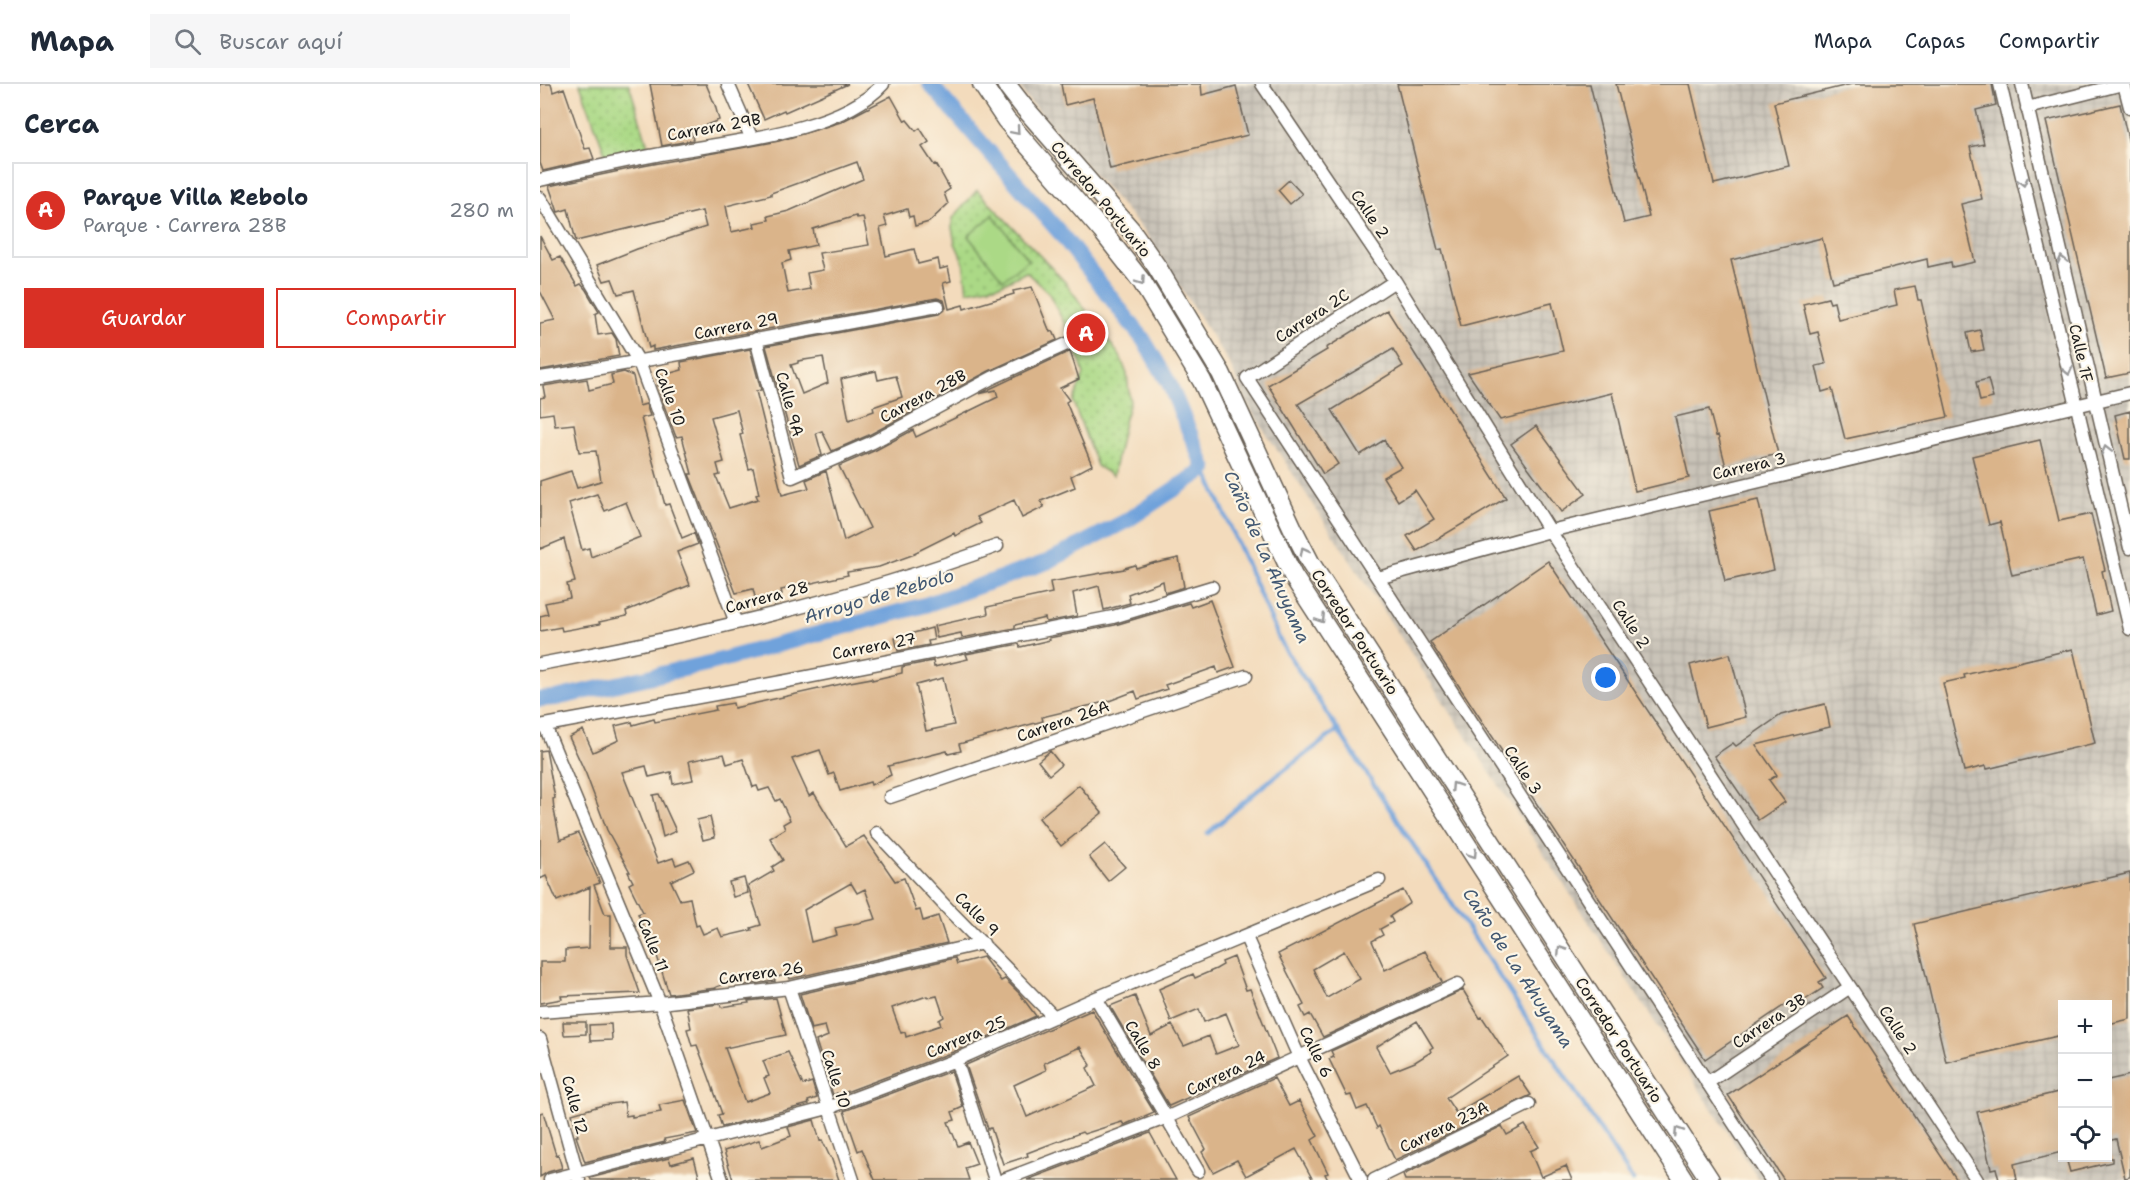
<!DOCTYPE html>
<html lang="es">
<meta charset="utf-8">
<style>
body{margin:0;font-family:"Shantell Sans",sans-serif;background:#f6f6f7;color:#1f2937}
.controls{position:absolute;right:18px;bottom:18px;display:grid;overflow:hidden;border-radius:0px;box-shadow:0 6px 24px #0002}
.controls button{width:54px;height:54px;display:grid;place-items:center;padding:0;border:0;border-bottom:2px solid #e0e1e3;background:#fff;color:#1f2937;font:30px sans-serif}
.you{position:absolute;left:1066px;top:594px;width:21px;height:21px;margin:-15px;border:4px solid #fff;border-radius:50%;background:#1a73e8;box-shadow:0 0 0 9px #1a73e833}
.badge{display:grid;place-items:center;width:39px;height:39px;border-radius:50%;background:#d93025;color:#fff;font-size:20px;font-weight:700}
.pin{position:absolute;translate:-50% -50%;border:3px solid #fff;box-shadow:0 2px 6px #0006}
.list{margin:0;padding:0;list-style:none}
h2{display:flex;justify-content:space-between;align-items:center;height:78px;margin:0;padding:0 24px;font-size:26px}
h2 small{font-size:20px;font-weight:400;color:#747a83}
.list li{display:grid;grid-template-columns:39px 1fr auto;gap:18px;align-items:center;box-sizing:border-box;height:96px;margin:0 12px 12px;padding:0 12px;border:2px solid #e0e1e3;border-radius:0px}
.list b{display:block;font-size:22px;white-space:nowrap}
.list p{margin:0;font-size:20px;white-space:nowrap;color:#747a83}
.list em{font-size:20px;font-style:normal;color:#747a83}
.actions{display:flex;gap:12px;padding:18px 24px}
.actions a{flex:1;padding:14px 0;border:2px solid #d93025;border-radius:0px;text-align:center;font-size:21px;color:#d93025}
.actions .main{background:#d93025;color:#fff}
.icon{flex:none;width:33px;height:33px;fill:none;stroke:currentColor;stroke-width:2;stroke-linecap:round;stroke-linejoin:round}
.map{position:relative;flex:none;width:1590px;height:1096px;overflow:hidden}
header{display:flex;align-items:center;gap:36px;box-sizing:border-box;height:84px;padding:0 30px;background:#fff;border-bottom:2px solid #e0e1e3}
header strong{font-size:28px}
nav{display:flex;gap:33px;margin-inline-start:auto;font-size:21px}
.search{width:420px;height:54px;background:#f6f6f7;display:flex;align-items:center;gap:15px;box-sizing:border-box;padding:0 21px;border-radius:0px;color:#747a83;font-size:22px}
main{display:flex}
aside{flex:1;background:#fff}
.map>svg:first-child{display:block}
.industrial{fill:url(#industrial-grid);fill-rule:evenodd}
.green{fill:url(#green-dots);stroke:#647a51;stroke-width:1.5}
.pitch{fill:#abd986;stroke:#647a51;stroke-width:1.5}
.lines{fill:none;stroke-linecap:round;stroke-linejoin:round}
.stream{stroke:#70a2db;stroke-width:4.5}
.canal{stroke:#70a2db;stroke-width:16}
.building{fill:#dab48a;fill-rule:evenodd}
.street-casing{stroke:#675f54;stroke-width:15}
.primary-casing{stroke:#675f54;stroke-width:21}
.street{stroke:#fff;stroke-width:12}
.primary{stroke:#fff;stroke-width:18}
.oneway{stroke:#999}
.labels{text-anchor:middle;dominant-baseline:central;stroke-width:4.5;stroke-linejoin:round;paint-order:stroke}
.street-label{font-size:16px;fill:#1c1c1c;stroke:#fcf5e5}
.water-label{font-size:18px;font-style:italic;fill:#425872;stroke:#fcf5e5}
</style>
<header>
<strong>Mapa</strong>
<div class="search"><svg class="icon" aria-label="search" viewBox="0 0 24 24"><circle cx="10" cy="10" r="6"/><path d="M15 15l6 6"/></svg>Buscar aquí</div>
<nav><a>Mapa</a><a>Capas</a><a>Compartir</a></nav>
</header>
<main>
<aside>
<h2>Cerca<small></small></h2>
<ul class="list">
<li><span class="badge">A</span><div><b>Parque Villa Rebolo</b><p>Parque · Carrera 28B</p></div><em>280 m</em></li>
</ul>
<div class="actions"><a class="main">Guardar</a><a>Compartir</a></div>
</aside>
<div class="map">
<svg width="1590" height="1096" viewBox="0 0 1590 1096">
<defs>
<pattern id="industrial-grid" width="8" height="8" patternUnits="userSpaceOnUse" patternTransform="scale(1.5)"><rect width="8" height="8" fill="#c9c3b8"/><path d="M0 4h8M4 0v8" fill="none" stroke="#aca79e"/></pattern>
<pattern id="green-dots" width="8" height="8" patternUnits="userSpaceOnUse" patternTransform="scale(1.5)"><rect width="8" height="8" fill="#abd986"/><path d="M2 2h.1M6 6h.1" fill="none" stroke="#93ba73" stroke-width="1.8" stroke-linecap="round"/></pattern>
</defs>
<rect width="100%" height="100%" fill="#fcf5e5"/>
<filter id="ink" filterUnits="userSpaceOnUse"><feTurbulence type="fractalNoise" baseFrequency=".0167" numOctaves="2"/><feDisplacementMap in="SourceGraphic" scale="12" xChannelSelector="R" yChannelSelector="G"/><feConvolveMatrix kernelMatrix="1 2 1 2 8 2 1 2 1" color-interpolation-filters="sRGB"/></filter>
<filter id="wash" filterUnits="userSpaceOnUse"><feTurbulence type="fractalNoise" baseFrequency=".008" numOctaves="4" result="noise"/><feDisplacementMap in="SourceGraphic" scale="24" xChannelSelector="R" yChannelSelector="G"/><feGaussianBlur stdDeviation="1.35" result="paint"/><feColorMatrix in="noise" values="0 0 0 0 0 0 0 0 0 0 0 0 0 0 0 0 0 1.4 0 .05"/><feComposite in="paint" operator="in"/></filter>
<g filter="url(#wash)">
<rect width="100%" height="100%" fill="#f3dbbc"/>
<path class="industrial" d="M478,0H1590V1096H1219L710,325L689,279L605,148L486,13ZM1522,920H1568V1074H1522Z"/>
<path class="green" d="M40,0H89L108,62L66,72Z
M437,106L525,198L580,272L587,290L590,318L584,338L573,392L557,382L533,318L544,290L533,256L508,208L486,188L460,201L427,207L423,177L415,159L412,144L413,134Z"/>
<path class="pitch" d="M453,131L488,176L463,196L428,152Z"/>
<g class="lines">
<path class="stream" d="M665,385L741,559L1093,1096
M668,749L724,701L798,646"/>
<path class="canal" d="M0,615L16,614L170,579L385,521L507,478L586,437L665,385L629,299L603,255L521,150L390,0"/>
</g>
<g id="blocks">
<path class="building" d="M0,0H11L13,8L24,4L45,65L50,64L54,75L3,87L0,79Z
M110,0H166L175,21L179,36L151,47L153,56L122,62Z
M208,0H308L245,28L244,26L224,35Z
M521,0H661L662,11L696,2L708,51L570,85L553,14L525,21Z
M857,0H1050L1084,139L1109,133L1076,0H1150L1174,100L1249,82L1234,19L1312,0H1452L1456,21L1436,26L1444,60L1430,63L1442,115L1421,120L1435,178L1412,183L1411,178L1388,183L1387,175L1293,198L1282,154L1191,176L1238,370L1186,383L1178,351L1176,352L1169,325L1135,333L1149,394L1095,407L1072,309L960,336L928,289L1023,267L1012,219L921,242L902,165L898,166Z
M351,12L365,37L367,36L376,47L380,44L389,58L382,63L394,81L396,80L410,105L404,109L408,120L389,138L375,142L373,132L369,133L367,125L344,132L347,142L340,144L346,172L374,165L378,180L398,175L400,185L408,183L411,197L403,199L409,225L423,221L424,225L474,210L473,207L492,203L510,248L513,247L517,256L449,287L329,351L292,367L282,347L276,349L282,371L259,381L226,262L399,230L406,224L404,216L397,214L113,266V262L109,264L94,206L78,210L72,195L64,197L57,181L97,165L166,143L162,127L36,157L28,125L18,128L9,102L103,82L239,57L301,38ZM317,78L323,95L249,127L228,132L229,136L214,139L215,143L191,148L186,122L231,111V109ZM316,132L317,134L323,133L329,161L279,169L283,186L267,189L270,205L248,209L242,179L251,176L249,167L276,161L273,145ZM283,273L288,299L262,310L251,281L258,279V277ZM336,287L338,296L356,292L362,313L333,323L334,327L309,336L301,295Z
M1580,20L1590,64V289L1566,294L1506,37Z
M749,96L762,110L750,120L738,106Z
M0,152L13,176L20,173L37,202L41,200L46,206L59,228L55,230L58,251L72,249L76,255L79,272L0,286V239L15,236L0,207Z
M1375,202L1378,216H1381L1408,333L1305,355L1292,305L1282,308L1276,282L1286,280L1278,248L1270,250L1263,220L1288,214L1290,219L1294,218L1298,235L1357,221L1354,206Z
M847,226L966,414L877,467L867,452L894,435L875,406L858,417L843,393L861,383L844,356L820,371L792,326L863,282L853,265L758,320L798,380L783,390L728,301L787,266L786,264Z
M1440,246L1444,266L1431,268L1427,249Z
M210,265L221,306L216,307L242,411L269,404L266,396L286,387L304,457L330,444L299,382L336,366L373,346L376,353L458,313L456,306L439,310L530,267L539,295L520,304L529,316L526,318L552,381L531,392L535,403L501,417L504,423L482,434L474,416L437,433L441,439L415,452L414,449L374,469L375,470L339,483L307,488L308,491L241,506L242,510L216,517L213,505L196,509L149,390H152L142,352L136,353L122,316L116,293L142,286L141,278ZM197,326L203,350L200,351L209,385L213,384L219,410L216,411L218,415L189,424L176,392L180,391L177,380L184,378L171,333Z
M84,288L93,292L99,322L106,320L110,332L101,334L125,421L129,420L142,454L154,449L158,460L137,468L150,501L86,527L87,532L59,538L60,540L22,547L21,543L0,547V532L8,530L5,519L30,514L27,500L35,498L24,455L0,465V397L31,387L37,404L61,397L56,367L39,368L34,340L15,342L13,329L0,331V314L5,313L3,302L47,295L49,306L73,300L71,291ZM57,410L65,427L86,418L100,453L51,473L49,464L42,466L29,419Z
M1448,295L1453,314L1440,317L1436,298Z
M1590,327V375H1585L1575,331Z
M996,342L1046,410L1021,428L971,360Z
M1500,356L1519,437L1551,430L1565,486L1562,487L1571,527L1556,531L1543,475L1472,491L1460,438L1449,441L1432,372Z
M1218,416L1234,486L1185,497L1169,427Z
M639,474L644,503L625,509L623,497L588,510L590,519L564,526L559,502L533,509L537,532L506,538L505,534L475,541V544L422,554L421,549L397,554L394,542L448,530L447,523L512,509L510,498L584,485V484L595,481L596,484L616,478V479Z
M1008,477L1286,894L1279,898L1283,904L1262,918L1258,912L1165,975L890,558Z
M670,516L695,583L678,589L676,583L625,601L627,605L598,615L595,607L569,617L502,633L503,637L419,660L421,667L408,670L407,667L348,682L351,691L331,701L330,698L300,707L294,689L289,691L280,666L252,675L269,712L274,709L306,762L324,752L355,797L364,794L376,827L380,826L383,837L398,832L407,859L250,895L248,890L234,894L235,897L204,901L203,894L176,903V904L129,910L112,856L110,857L98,830L103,828L89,800L93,798L88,788H90L67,746L46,690L29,653L43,646L53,668L79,656L75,642L92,638L93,641L114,635L115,638L176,626L175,622L193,619L194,624L310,598L332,594V596L362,589V583L393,577L394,583L428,575L426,570L479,560L480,563L510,556L509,554L575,541L649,519L651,523ZM403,594L414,641L386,647L376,601ZM184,670L187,680L203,675L213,703L217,702L219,707L229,704L236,717L240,715L250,736L243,740L245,745L230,754L243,776L232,783L234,787L208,802L221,841L211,844L212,846L182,853L178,844L163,850L159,841L156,842L150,814L140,816L131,797L154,786L149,776L136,781L133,774L118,779L82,688L106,682L109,693L131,688L133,700L153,696L149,677ZM311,799L317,809L325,805L336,835L295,844L297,851L271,858L264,826Z
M392,544L394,556L388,557L389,561L358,567L355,554Z
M1533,565L1555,659L1447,685L1446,682L1424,687L1403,599L1425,594L1424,591Z
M1190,570L1206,633L1166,643L1150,581Z
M1285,620L1290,643L1216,661L1237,691L1229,696L1245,718L1218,736L1174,672L1193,659L1196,662L1241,631Z
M6,666L15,714L13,715L14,726L20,756L38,749L60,799L54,801L65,830H71V863H87V871L100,909L21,912L22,915L0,919V878H25V866L49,864L50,803L17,817L6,792L0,795V667Z
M510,667L521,681L509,691L498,677Z
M539,701L562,729L521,762L499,734Z
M119,710L136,747L123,753L113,711Z
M170,733L175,753L163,756L157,736Z
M565,760L585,783L568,797L549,773Z
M1590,789V935L1568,940V921H1522V951L1406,978L1374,840Z
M204,794L208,809L193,813L189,798Z
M863,806L870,819L850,832L853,838L840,845L843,851L832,857L845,886L885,867L902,898L783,953L770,930L765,933L760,923L764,921L738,870ZM804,867L820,895L787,914L773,885Z
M443,873L461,897L465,895L479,909L496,932L413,968L298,1011L297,1009L293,1011L276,957L288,952L285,942L271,945L260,910L415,874L417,880ZM387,912L388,914L397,912L404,933L399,936L401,941L366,953L365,948L361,949L352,924Z
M694,873L706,906L710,905L737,974L629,1022L570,922L595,912L611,952L632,941L644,962L669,952L676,970L699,961L686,929L664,938L659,925L631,937L619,905L653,890L655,894L676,885L683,881L682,878Z
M923,906L940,934L942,933L968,972L906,1014L916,1029L978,992L991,1011L855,1076L839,1042L837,1044L827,1022L817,1026L811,1011L807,1012L789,975L794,973L791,967ZM877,937L893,963L890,965L891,968L875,978L850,988L836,963Z
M236,914L246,951L185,964L205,1018L230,1009L224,994L229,992L223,977L248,968L263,1001L272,998L277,1014L268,1017L269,1020L182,1043L178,1031L182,1030L169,993L157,961L152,962L147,945L151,944L147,924L180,920L181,923L194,921L209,919L208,917Z
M552,926L614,1028L584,1041L582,1038L544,1050L542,1048L487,1069L488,1072L463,1080L451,1044L448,1045L426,981ZM540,963L551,981L547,984L556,1002L487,1033L474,1001L506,986L504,979Z
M1308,932L1417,1096H1244L1188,1011Z
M23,938H46V950L24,951Z
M71,940L72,956L50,957L49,941Z
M411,987L423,1023L412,1028L415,1036L408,1038L418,1062L428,1058L437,1080L425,1084L429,1096H335L322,1065L318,1067L304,1027Z
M1590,991V1093L1585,1094L1576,1055L1568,1057V996Z
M734,994L749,1022L759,1017L778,1052L772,1056L788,1089L785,1090L788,1096H773L756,1065L706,1092L697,1076L673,1088L667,1077L662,1068L666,1065L649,1033Z
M1522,1007V1068L1474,1080L1477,1096H1459L1456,1084L1451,1085L1437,1028Z
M145,1016L157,1049L124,1055L125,1058L45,1078L36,1052H38L32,1030L63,1021L84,1018L86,1032L92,1031V1033L121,1028L119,1021Z
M3,1028L16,1071L18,1070L22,1084L8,1088L0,1093V1029Z
M274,1036L280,1057L282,1056L290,1073H291L299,1096H193L184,1067L219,1056L222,1063L251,1052L248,1043Z
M985,1041L999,1063L990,1067L1001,1093L1026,1082L1032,1096H865L863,1091L962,1042L967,1051Z
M610,1049L636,1096H487Z
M129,1074L131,1080L154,1074L160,1096H51L50,1094Z
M1526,1074H1572V1078L1530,1088Z"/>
</g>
</g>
<g filter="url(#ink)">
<use href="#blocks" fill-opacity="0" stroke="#675f54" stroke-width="1.5"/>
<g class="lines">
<g class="street-casing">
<path id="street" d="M188,0L211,53
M722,0L855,197L1010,447L1437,1096
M1460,0L1590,545
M1482,0L1590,464
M1584,0L1590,23
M1487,24L1583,0
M0,96C39,87 77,78 116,71C181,58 298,50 343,0
M0,114L99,278L196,539
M855,197L707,294L1231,1096
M216,255L252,393L333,358L452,294L529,259
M0,294C133,273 265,246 398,222
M838,494L1010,447L1590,309
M0,580C155,551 310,516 457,462
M0,642L247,597L573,533L672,503
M5,642L120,919L182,1096
M350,713L706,592
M337,749L409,826L514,933
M706,853L759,973L821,1096
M249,904L313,1096
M556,914L658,1087
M0,928L120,919L249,904L443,859
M0,955L39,1096
M416,976L455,1096
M1167,999L1310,903
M10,1096L288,1024L416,976L556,914L839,796
M463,1096L628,1033L918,900
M834,1096L989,1020"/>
</g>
<g class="primary-casing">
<path id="primary" d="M442,0L466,36L562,147L602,198L662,297L753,492L1144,1096
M466,0L483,22L591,146L617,183L681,289L754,447L771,480L1170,1096"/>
</g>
<use href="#street" class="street"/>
<use href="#primary" class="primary"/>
</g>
<defs><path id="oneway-chevron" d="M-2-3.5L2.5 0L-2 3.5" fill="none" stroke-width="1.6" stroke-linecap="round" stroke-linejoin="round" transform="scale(1.5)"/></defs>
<g class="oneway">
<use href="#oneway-chevron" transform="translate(476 47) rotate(49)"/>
<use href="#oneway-chevron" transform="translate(1483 98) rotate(77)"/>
<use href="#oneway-chevron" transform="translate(1522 176) rotate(-103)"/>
<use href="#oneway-chevron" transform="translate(601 197) rotate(55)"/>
<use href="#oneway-chevron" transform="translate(1528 287) rotate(77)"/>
<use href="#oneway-chevron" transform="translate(1566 366) rotate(-104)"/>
<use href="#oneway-chevron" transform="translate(764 467) rotate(-118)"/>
<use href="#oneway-chevron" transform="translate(781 535) rotate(57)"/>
<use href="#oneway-chevron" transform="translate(915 702) rotate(-123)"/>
<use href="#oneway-chevron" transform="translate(933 770) rotate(57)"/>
<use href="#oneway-chevron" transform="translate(1021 866) rotate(-123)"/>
<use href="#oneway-chevron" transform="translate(1138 1047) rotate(-123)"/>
</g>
</g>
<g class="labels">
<g class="street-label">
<text transform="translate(174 43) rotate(-10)">Carrera 29B</text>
<text transform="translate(561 115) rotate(50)">Corredor Portuario</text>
<text transform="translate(830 130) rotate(56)">Calle 2</text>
<text transform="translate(772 232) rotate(-33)">Carrera 2C</text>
<text transform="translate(196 242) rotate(-11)">Carrera 29</text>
<text transform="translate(1541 269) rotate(77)">Calle 1F</text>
<text transform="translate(383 312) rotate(-28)">Carrera 28B</text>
<text transform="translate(130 313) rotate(70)">Calle 10</text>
<text transform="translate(250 320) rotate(75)">Calle 9A</text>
<text transform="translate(1209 382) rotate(-13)">Carrera 3</text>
<text transform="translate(227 513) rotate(-15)">Carrera 28</text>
<text transform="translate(1091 540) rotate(57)">Calle 2</text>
<text transform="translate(815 548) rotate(57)">Corredor Portuario</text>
<text transform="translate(334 562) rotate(-11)">Carrera 27</text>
<text transform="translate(523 637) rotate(-19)">Carrera 26A</text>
<text transform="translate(983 686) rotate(57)">Calle 3</text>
<text transform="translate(437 830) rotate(45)">Calle 9</text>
<text transform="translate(113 861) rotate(68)">Calle 11</text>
<text transform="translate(221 889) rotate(-8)">Carrera 26</text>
<text transform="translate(1229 937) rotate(-34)">Carrera 3B</text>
<text transform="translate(1358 946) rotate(57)">Calle 2</text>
<text transform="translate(426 953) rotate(-23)">Carrera 25</text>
<text transform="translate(1079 956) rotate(57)">Corredor Portuario</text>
<text transform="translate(603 961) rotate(59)">Calle 8</text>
<text transform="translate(776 968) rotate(64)">Calle 6</text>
<text transform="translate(686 989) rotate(-25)">Carrera 24</text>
<text transform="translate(296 995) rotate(72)">Calle 10</text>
<text transform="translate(35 1021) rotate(75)">Calle 12</text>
<text transform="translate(904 1043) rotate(-26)">Carrera 23A</text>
</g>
<g class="water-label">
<text transform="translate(727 473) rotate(66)">Caño de La Ahuyama</text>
<text transform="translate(339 512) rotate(-16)">Arroyo de Rebolo</text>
<text transform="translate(978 884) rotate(57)">Caño de La Ahuyama</text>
</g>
</g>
</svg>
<div class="controls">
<button>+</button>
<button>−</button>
<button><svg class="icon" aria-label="locate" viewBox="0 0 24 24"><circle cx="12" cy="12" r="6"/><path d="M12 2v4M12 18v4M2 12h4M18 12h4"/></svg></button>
</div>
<div class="you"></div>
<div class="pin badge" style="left:546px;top:249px">A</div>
</div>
</main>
